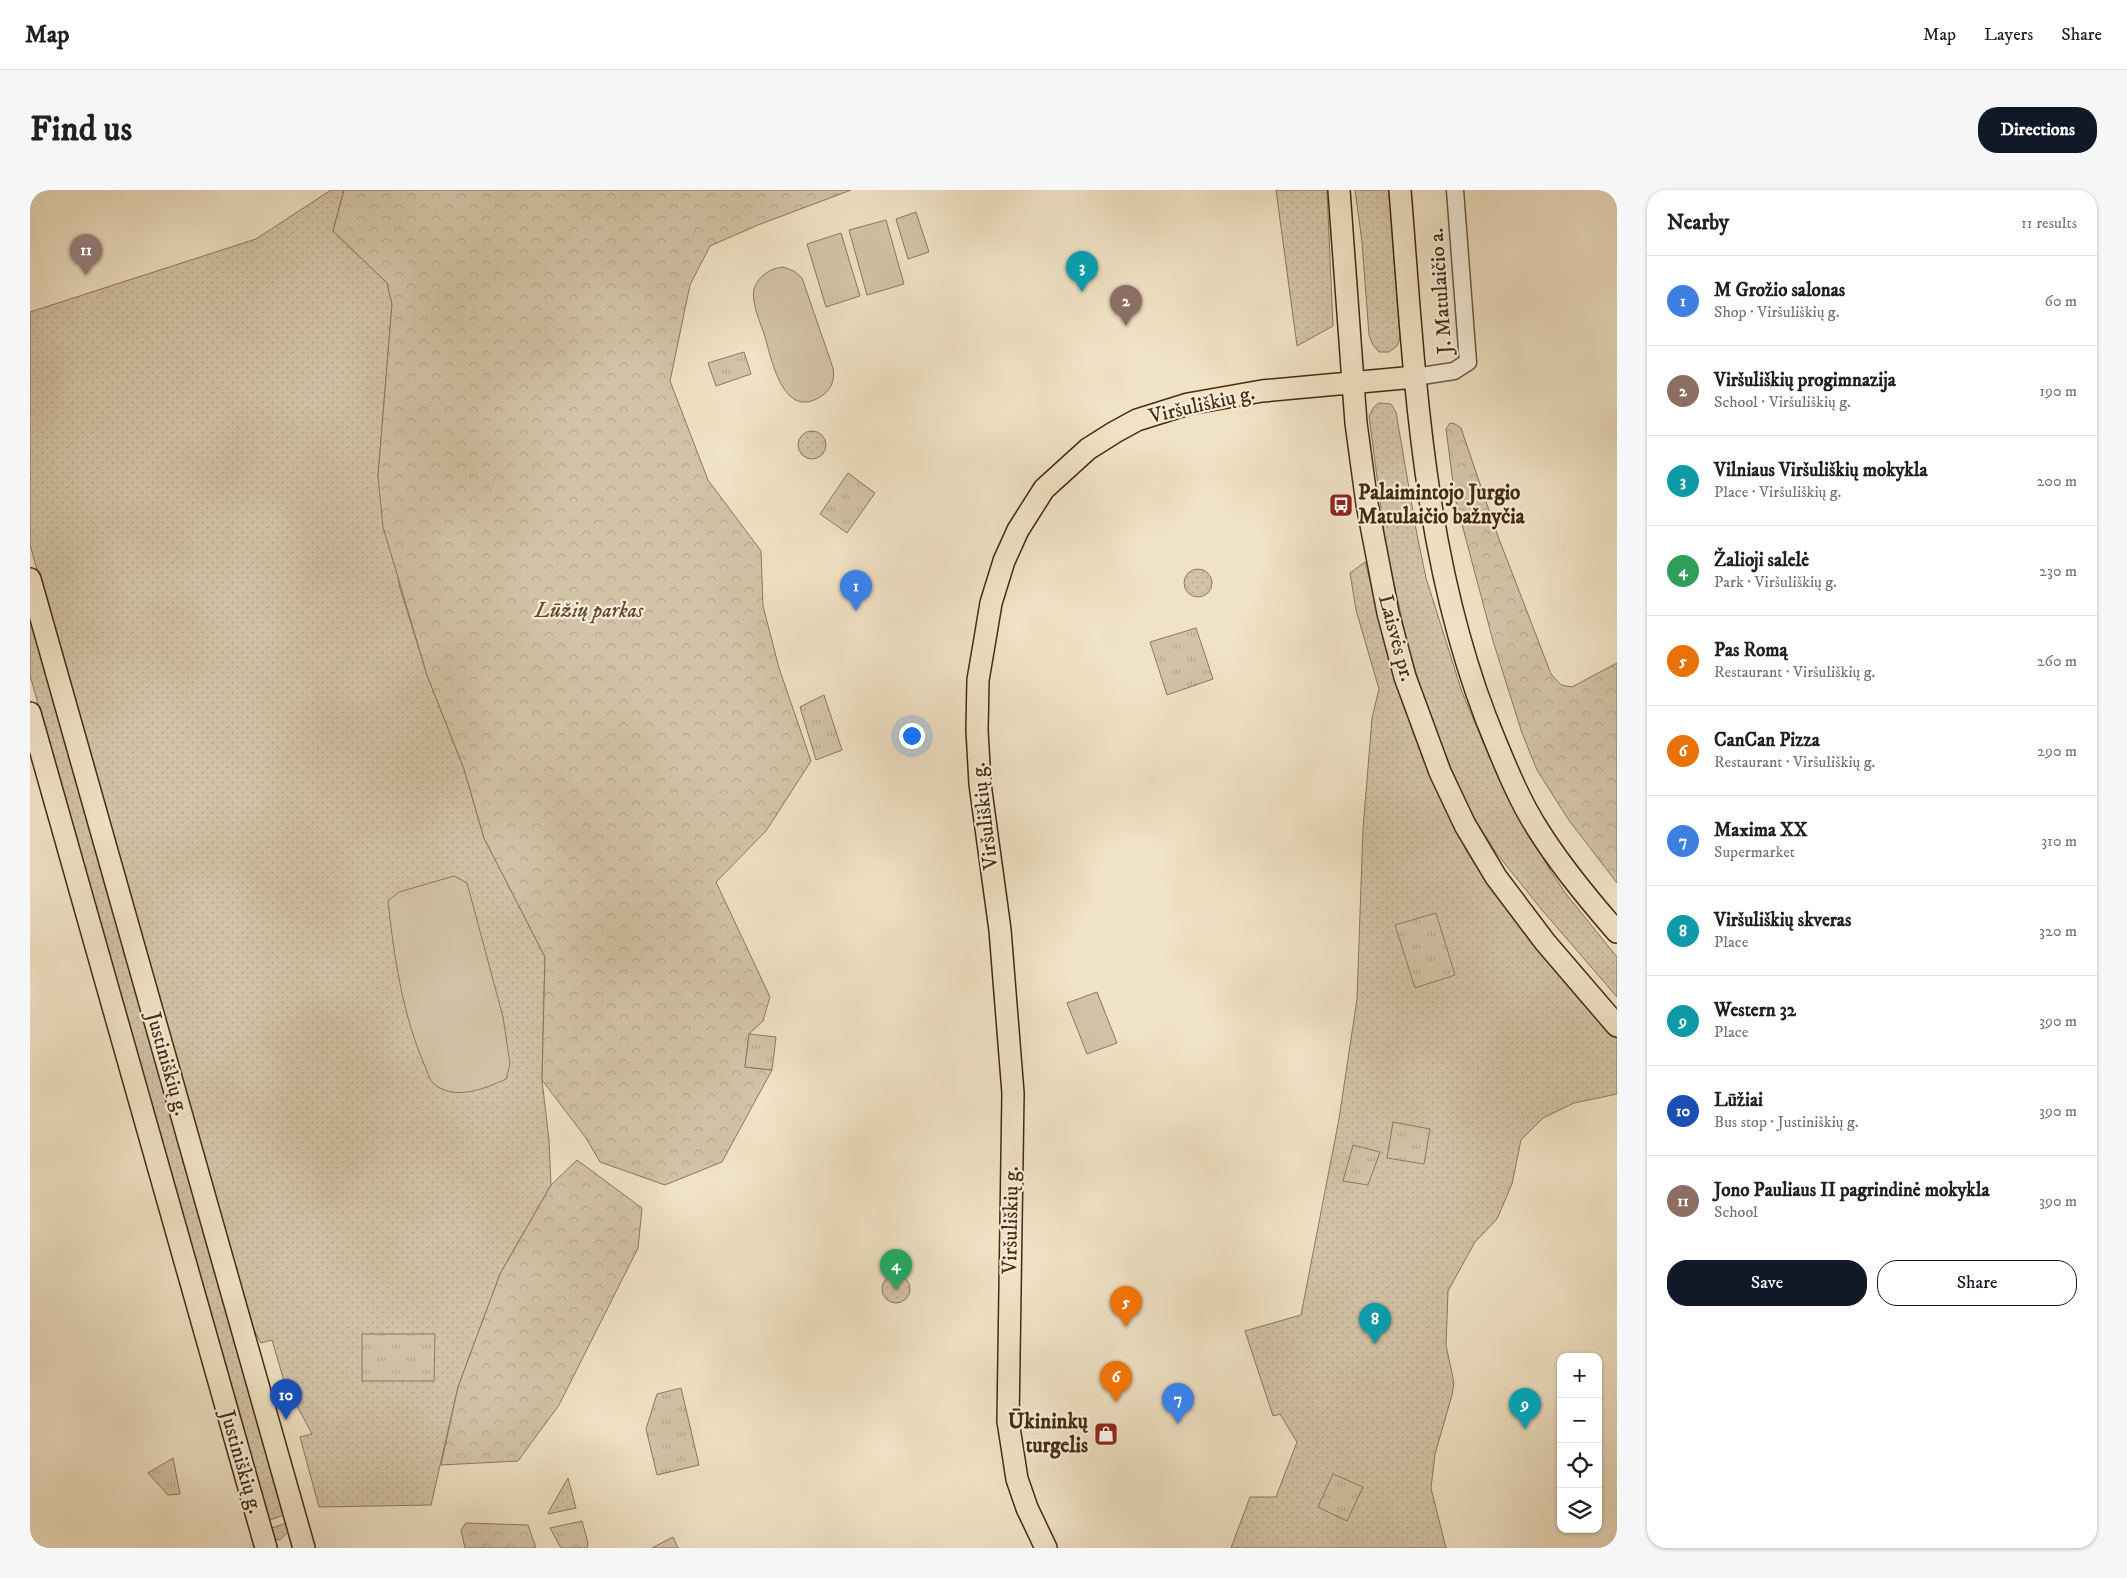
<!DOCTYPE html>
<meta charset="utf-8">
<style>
body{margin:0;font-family:"IM FELL DW Pica",serif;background:#f6f6f6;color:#202124}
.controls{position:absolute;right:15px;bottom:15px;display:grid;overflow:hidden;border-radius:10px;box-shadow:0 1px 4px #0004}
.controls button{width:45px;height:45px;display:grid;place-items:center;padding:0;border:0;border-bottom:1px solid #e0e0e0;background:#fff;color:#202124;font:25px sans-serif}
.you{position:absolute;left:881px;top:545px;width:18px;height:18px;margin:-12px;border:4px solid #fff;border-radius:50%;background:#1a73e8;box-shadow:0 0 0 8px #1a73e833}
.badge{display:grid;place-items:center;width:32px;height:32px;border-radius:50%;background:#111827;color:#fff;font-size:16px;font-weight:700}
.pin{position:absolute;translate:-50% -41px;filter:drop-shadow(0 1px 2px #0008)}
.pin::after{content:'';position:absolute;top:26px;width:18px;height:15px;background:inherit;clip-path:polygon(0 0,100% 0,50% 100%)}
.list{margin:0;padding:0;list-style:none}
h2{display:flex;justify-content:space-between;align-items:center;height:65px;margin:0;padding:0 20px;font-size:21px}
h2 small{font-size:16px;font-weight:400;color:#757577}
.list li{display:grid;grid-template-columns:32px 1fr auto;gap:15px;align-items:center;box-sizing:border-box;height:90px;padding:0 20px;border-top:1px solid #e0e0e0}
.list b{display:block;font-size:19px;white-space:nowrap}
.list p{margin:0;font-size:16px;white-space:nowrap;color:#757577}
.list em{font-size:16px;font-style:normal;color:#757577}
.actions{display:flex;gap:10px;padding:15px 20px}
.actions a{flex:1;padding:11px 0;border:1px solid #111827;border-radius:20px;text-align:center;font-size:18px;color:#111827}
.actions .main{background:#111827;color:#fff}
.icon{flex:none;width:28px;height:28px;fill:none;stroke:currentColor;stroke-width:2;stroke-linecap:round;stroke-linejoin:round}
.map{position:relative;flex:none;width:1587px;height:1358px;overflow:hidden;border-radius:20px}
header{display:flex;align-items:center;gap:30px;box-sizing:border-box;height:70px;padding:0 25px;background:#fff;border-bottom:1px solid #e0e0e0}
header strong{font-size:24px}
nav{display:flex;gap:28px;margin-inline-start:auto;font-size:18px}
.intro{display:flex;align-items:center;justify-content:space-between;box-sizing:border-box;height:120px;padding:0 30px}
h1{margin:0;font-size:35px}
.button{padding:12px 22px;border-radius:20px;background:#111827;color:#fff;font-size:18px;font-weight:700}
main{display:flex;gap:30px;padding:0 30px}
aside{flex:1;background:#fff;border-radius:20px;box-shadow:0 1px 4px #0004}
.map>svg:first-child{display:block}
.grass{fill:url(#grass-dots);stroke:#8d775c}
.forest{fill:url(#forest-crowns);stroke:#8d775c}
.park{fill:url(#park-tufts);stroke:#8d775c}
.pitch{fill:#d3c3a6;stroke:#8d775c}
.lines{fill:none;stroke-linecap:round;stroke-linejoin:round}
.minor-casing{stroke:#71593f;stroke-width:19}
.major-casing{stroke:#472b13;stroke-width:24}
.minor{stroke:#f5ecd9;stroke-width:16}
.major{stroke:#f0e2c4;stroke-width:21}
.labels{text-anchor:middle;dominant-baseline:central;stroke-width:4.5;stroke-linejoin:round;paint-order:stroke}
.street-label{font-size:21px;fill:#472b13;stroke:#f5ecd9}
.poi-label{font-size:21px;font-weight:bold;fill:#472b13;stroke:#f5ecd9;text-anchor:start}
.park-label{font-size:21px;font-style:italic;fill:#634930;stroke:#f5ecd9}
</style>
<header>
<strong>Map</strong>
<nav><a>Map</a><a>Layers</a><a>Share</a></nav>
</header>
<div class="intro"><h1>Find us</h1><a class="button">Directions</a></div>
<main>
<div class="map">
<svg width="1587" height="1358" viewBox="0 0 1587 1358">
<defs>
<pattern id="grass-dots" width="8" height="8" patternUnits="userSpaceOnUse" patternTransform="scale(1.25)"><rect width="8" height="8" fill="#d3c3a6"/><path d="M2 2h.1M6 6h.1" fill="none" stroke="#b6a88e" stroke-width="1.8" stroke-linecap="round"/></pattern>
<pattern id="forest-crowns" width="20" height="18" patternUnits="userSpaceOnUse" patternTransform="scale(1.25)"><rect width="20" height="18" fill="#d3c3a6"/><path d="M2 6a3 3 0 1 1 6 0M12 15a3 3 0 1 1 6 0" fill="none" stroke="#b6a88e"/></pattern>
<pattern id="park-tufts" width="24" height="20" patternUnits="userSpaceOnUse" patternTransform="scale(1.25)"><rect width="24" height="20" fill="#d3c3a6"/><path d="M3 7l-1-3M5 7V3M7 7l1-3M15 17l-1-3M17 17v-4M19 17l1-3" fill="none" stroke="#b6a88e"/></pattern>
</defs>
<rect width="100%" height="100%" fill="#f0e2c4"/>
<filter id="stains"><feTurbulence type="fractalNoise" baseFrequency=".004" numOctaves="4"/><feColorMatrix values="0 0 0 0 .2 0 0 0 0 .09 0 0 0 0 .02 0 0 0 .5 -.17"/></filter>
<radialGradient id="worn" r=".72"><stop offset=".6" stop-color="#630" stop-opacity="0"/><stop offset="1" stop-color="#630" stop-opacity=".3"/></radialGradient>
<path class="grass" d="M301,0H314L303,41L357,93L362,114L348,286L370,398L397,485L434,579L454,648L515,767L512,890L519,950L521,995L470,1084L428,1197L401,1315L289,1317L270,1247L282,1244L254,1191L242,1150L231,1153L218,1129L0,355V122L226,49Z
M1246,0H1297L1303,136L1267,156Z
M1325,0H1359L1370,148L1367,156L1359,162H1349L1343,155L1339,145L1332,52Z
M1349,213L1361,214L1366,222L1387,345L1396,388L1432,502L1467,585L1520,680L1536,704L1587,767V807L1512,720L1467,664L1439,620L1415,564L1394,509L1377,452L1356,357L1339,226L1344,217Z
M768 255a14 14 0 1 1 28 0a14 14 0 1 1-28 0Z
M1335,372L1374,517L1392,566L1437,662L1457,692L1557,815L1587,847V904L1544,913L1513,928L1491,950L1482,994L1467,1029L1445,1052L1418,1101L1416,1155L1424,1193L1422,1205L1405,1264L1401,1298L1416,1358H1201L1220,1307H1246L1267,1252L1250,1224L1243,1226L1215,1141L1271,1125L1309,929L1327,809L1333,639L1342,528L1349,499L1326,420L1320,383Z
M1154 393a14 14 0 1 1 28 0a14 14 0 1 1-28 0Z
M0,425L254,1325L237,1331L0,485Z
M852 1099a14 14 0 1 1 28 0a14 14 0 1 1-28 0Z
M538,1288L546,1318L518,1324L519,1321Z
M256,1333L258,1342L250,1350L244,1349L239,1339Z"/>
<path class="forest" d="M314,0H821L728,35L680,56L660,95L640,191L678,290L731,361L733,416L749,478L781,571L736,641L686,692L740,807L733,831L719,844L715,877L742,880L692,972L635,995L570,972L556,948L512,890L515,767L454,648L434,579L397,485L353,337L348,286L362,114L357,93L303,41Z
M1420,233L1425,234L1431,238L1466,341L1521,484L1531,495L1542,497L1587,473V693L1538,629L1507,580L1492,543L1463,451L1425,308L1416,239Z
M547,970L612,1018L608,1058L529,1215L488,1271L411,1275L428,1197L470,1084L521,995Z
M436,1333L498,1335L506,1358H435L431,1340Z"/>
<path class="park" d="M714,162L721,184L686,196L678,173Z
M818,283L845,303L817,343L790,324Z
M1166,438L1183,489L1137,505L1120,452Z
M794,505L812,560L786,570L770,517Z
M1406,723L1425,785L1385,798L1365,735Z
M719,844L746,847L742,880L715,877Z
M1363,932L1400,939L1394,974L1357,968Z
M1323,955L1350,962L1338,995L1313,991Z
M332,1144H405L404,1191H332Z
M651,1198L669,1275L627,1285L616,1239L627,1204Z
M143,1268L150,1304L138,1305L118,1283Z
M1303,1284L1333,1297L1317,1331L1288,1317Z
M552,1331L558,1353L557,1358H531L520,1338Z"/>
<path class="pitch" d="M886,22L899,62L878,69L866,29Z
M856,30L874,94L837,105L819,40Z
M811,43L830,106L796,117L777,54Z
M753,77L764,81L772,88L803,178C805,188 802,199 793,205C754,233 742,171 735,147C731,133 721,114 724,99C728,86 741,78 753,77Z
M424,686L437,693L473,827L480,874L476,889C455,899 424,911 404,894C399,890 397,880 394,874C372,822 364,766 358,711L369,702Z
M1067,802L1087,853L1057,864L1037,813Z
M643,1347L648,1358H622Z"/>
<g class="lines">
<g class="minor-casing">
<path id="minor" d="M1385,187L1424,181L1438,172L1425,0"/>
</g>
<g class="major-casing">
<path id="major" d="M1309,0L1326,233L1337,314L1358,423L1375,487L1410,582L1435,635L1466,687L1515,752L1587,836
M1370,0C1385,187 1392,378 1466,553C1478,582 1490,611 1507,638C1530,675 1558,709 1587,742
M0,389L274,1358
M0,523L236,1358
M1016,1358L997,1318L987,1289L978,1231L983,903L970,740L950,594L947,540L948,490L955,449L961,413L974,371L988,340L1014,299L1058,259L1085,242L1107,230L1158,214L1232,201L1385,187"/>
</g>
<use href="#minor" class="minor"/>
<use href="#major" class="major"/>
</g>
<defs>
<g id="bus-square" transform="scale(1.25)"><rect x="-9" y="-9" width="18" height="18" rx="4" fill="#8f2418" stroke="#f5ecd9"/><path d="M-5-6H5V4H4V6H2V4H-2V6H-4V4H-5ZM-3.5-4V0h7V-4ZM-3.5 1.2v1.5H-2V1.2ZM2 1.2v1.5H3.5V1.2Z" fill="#fff"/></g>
<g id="shop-square" transform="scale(1.25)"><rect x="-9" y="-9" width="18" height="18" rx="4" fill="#8f2418" stroke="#f5ecd9"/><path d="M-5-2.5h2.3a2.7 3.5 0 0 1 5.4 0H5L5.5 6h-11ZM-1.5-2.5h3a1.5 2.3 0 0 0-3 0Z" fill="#fff"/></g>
</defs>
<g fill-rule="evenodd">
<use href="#bus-square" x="1311" y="315"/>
<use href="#shop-square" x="1076" y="1244"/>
</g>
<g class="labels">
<g class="street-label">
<text transform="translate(1411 101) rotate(-94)">J. Matulaičio a.</text>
<text transform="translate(1172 215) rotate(-13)">Viršuliškių g.</text>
<text transform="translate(1366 448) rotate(75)">Laisvės pr.</text>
<text transform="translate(955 626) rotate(-97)">Viršuliškių g.</text>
<text transform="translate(137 874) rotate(74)">Justiniškių g.</text>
<text transform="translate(981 1030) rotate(-89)">Viršuliškių g.</text>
<text transform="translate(211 1272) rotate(74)">Justiniškių g.</text>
</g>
<g class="poi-label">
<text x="1328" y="303">Palaimintojo Jurgio<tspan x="1328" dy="24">Matulaičio bažnyčia</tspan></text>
<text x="1058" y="1232" text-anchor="end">Ūkininkų<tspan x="1058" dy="24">turgelis</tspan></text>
</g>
<g class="park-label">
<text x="559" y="421">Lūžių parkas</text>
</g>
</g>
<rect width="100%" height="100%" filter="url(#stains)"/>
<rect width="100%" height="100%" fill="url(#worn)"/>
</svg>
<div class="controls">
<button>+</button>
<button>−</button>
<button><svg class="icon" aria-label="locate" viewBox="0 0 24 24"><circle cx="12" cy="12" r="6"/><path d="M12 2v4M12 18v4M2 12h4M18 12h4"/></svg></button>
<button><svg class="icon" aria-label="layers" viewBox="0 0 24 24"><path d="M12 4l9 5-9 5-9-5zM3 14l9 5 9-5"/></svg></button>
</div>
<div class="you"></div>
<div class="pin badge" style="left:826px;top:421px;background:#3f7fe0">1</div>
<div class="pin badge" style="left:1096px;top:136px;background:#8d6e63">2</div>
<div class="pin badge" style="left:1052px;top:102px;background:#0f9aa8">3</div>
<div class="pin badge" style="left:866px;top:1100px;background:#2e9e5b">4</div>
<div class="pin badge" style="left:1096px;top:1137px;background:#e8710a">5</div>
<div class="pin badge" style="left:1086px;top:1212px;background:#e8710a">6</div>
<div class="pin badge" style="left:1148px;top:1234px;background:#3f7fe0">7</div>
<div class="pin badge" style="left:1345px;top:1154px;background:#0f9aa8">8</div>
<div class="pin badge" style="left:1495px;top:1239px;background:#0f9aa8">9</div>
<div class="pin badge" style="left:256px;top:1230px;background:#1a4fb4">10</div>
<div class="pin badge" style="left:56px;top:85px;background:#8d6e63">11</div>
</div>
<aside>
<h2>Nearby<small>11 results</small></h2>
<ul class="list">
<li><span class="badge" style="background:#3f7fe0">1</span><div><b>M Grožio salonas</b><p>Shop · Viršuliškių g.</p></div><em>60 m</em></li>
<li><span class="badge" style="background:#8d6e63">2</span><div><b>Viršuliškių progimnazija</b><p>School · Viršuliškių g.</p></div><em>190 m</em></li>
<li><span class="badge" style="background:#0f9aa8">3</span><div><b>Vilniaus Viršuliškių mokykla</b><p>Place · Viršuliškių g.</p></div><em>200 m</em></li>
<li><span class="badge" style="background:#2e9e5b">4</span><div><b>Žalioji salelė</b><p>Park · Viršuliškių g.</p></div><em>230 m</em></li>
<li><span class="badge" style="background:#e8710a">5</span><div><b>Pas Romą</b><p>Restaurant · Viršuliškių g.</p></div><em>260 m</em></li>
<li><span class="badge" style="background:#e8710a">6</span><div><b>CanCan Pizza</b><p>Restaurant · Viršuliškių g.</p></div><em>290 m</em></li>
<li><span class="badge" style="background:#3f7fe0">7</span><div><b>Maxima XX</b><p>Supermarket</p></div><em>310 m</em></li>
<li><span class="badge" style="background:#0f9aa8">8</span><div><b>Viršuliškių skveras</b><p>Place</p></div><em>320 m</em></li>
<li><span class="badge" style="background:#0f9aa8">9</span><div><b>Western 32</b><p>Place</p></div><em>390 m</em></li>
<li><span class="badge" style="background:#1a4fb4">10</span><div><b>Lūžiai</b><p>Bus stop · Justiniškių g.</p></div><em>390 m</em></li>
<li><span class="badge" style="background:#8d6e63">11</span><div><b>Jono Pauliaus II pagrindinė mokykla</b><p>School</p></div><em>390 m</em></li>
</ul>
<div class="actions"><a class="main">Save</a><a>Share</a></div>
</aside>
</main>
